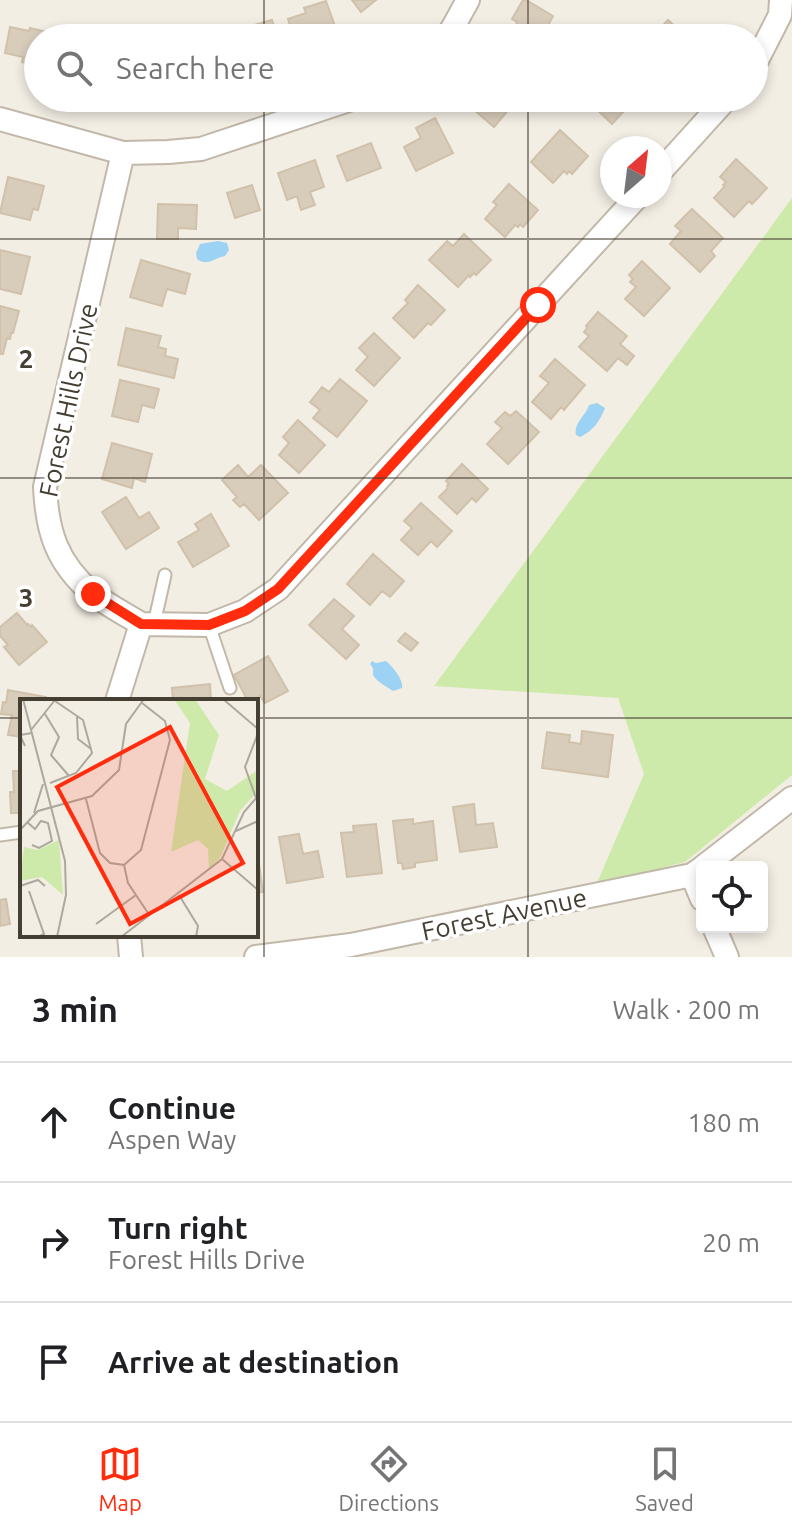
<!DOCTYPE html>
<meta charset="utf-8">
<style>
body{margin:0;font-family:Ubuntu,sans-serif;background:#f6f6f6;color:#202124}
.controls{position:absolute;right:24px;bottom:24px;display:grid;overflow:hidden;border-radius:8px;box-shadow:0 4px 12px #0003}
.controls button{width:72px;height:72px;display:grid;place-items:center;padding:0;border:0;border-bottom:2px solid #e0e0e0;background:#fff;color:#202124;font:40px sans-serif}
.compass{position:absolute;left:600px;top:136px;width:72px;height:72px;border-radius:50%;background:#fff;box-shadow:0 4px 12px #0003;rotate:28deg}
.stop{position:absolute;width:24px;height:24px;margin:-18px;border:6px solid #ff2d0e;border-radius:50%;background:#fff}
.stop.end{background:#ff2d0e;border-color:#fff;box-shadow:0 2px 8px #0008}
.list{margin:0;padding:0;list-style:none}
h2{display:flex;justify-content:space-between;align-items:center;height:104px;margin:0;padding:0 32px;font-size:34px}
h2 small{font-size:26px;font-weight:400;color:#757577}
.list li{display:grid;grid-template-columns:52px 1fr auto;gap:24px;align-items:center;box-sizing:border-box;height:120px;padding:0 32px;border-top:2px solid #e0e0e0}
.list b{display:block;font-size:30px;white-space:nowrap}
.list p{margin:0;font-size:26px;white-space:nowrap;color:#757577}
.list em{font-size:26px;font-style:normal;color:#757577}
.icon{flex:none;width:44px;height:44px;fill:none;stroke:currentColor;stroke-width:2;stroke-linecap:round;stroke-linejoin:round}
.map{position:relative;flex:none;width:792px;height:957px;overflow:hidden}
.search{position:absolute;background:#fff;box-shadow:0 4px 12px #0003;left:24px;right:24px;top:24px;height:88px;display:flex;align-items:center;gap:20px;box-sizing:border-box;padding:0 28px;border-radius:44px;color:#757577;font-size:30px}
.sheet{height:464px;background:#fff}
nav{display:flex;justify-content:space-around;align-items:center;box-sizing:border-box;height:112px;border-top:2px solid #e0e0e0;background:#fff;font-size:22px;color:#757577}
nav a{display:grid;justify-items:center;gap:4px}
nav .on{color:#ff2d0e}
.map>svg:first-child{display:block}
.green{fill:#ceeaaa}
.water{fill:#9cd2f3}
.building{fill:#d8ccbb;stroke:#d0c1ab;stroke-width:2}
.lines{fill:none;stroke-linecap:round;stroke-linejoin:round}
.lane-casing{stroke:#c2b8a9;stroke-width:15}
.street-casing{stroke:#c2b8a9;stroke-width:26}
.lane{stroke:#fff;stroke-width:11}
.street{stroke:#fff;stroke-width:22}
.route{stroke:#ff2d0e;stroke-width:10}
.grid{fill:none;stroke:#453e33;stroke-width:2;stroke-opacity:0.55}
.labels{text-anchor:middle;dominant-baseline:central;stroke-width:7;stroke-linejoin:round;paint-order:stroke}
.street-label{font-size:26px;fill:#453e33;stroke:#fff}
.inset-road{fill:none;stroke:#ada89d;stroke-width:2}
.view{fill:#ff2d0e;fill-opacity:0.15;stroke:#ff2d0e;stroke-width:4}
.inset-edge{fill:none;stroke:#453e33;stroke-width:4}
.grid-label{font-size:26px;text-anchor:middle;font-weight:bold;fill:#453e33;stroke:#fff;stroke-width:7;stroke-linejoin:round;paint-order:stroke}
</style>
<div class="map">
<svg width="792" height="957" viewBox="0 0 792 957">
<rect width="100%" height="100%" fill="#f3eee4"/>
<path class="green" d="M792,198V775L685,862L596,885L644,774L618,698L434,686Z"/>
<path class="water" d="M218,241L227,243L229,250L225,256C214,258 207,267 197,259L196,253L200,244Z
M597,403L605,408C600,421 593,431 580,437L576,435C573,423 586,416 589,405Z
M372,661L376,663L386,661C392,666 404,680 402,688L393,691C386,686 378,683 373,675V668L370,664Z"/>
<path class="building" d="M352,0H376L361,12Z
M523,0H526L553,16L541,38H512L518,26L516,25L517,22L512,19Z
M326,1L337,32L320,38H294L288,19L306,13L304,8Z
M272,20L278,38H235L253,31L251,26Z
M668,20L688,38H643L651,30L655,34Z
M10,27L29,31L30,28L51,33L50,38H38V66L22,62L23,57L5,53Z
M469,98H507L503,102L510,108L494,127L465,102Z
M587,98H636L612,124L586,99Z
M435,118L453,153L416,171L404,147L421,138L416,128Z
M560,130L588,156L572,174L569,171L567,174L564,171L553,183L531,162Z
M371,143L381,168L347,181L337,156Z
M736,159L767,188L752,204L749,201L734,217L714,198L725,186L723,185L726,182L720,177Z
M315,160L324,187L310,192L315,205L301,210L297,196L287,200L278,173Z
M8,177L44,186L38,210L33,209L30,220L0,213Z
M509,184L538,210L523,227L520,224L518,227L515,225L505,237L485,219L497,205L493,202Z
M252,185L260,210L235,218L227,193Z
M158,204L197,205L196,229L178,228V239H157Z
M692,209L723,238L711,251L715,256L700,272L670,244L681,231L675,226Z
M464,234L491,260L476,275L474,273L470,277L469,275L458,287L429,260L447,241L453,246Z
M0,250L30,257L21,294L0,289Z
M141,260L190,274L185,294L167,289L162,306L130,297Z
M642,261L670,288L644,316L625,299L636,287L630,282L633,279L629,275Z
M418,285L445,310L431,325L428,323L414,338L393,318L408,303L405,300Z
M0,306L19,311L13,333H11L10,339L7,338L3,354H0Z
M598,312L627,336L620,344L634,356L627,365L618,358L607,371L579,347L589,336L584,332L587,328L586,326Z
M126,328L161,336L158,347L166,349L165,356L178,359L174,378L118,365Z
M374,333L400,358L374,386L356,370L368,357L359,348Z
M555,359L585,385L564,410L561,407L551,419L532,402L549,383L540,376Z
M340,379L367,401L337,437L313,418L320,410L310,402L322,387L329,392Z
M120,380L159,389L154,408L142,405L138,422L112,416Z
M516,411L539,432L508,464L487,444L502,428L495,422L505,412L510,416Z
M298,420L325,445L299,473L279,455L289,443L283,437Z
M112,443L152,454L145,482L134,478L132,488L102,479Z
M462,464L488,489L476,502L472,498L457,514L439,497L448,488L447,486L449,484L446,481Z
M238,465L248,477L261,465L288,493L259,520L244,504L240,507L233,500L237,497L222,480Z
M126,497L139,518L149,512L159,528L126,549L102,512Z
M421,503L452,531L437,547L431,541L418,555L401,540L412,528L404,521Z
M211,514L229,546L193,567L178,542L199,530L195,524Z
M373,554L404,581L390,597L382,591L370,605L347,584Z
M334,599L354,616L342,629L359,645L346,659L309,625Z
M17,613L27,625L28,624L31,627L32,625L47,642L19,665L4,647L8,645L0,636V627Z
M405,633L418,643L411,651L398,641Z
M268,656L288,691L265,703L260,696L248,701L234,675Z
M210,684L211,701H173L172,688Z
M8,690L46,697V701H22V737L8,735L12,715L1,714L3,702L6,703Z
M582,731L613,735L608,777L542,768L547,732L570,735L569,742L581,744Z
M13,771H22V813H11L10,792H14Z
M474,804L476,825L493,823L497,847L460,852L453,807Z
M413,819V824L433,821L437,860L415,863V867L403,869L402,863H398L393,821Z
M376,824L382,873L347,877L341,833L354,832L353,826Z
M299,834L303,854L318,851L323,877L287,883L279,837Z
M259,864L263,892L256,893V865Z
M6,899L10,924L0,926V900Z"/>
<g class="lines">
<g class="lane-casing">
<path id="lane" d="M154,624L165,575
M209,625L230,688
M0,835L22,832"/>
</g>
<g class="street-casing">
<path id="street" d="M445,38L452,29L468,0
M754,66L780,15L781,0
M0,119L123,153L168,152L201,149L355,98
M660,172L727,98
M141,624L209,625L245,611L278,589L638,196
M117,701L141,624C125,614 107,605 92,593C57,563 47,532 45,487L123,153
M703,867L792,798
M692,875L702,899
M714,927L727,957
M129,935L131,957
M256,957L351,945L692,875L702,868"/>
</g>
<use href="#lane" class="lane"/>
<use href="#street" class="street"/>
</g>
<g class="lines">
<path class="route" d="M93,594L141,624L209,625L245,611L278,589L538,305"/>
</g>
<path class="grid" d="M264,0V38M528,0V38M264,98V957M528,98V957M0,239H792M0,478H792M0,718H22M256,718H792"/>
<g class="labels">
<g class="street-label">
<text transform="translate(68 400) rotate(-78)">Forest Hills Drive</text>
<text transform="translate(504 914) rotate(-12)">Forest Avenue</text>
</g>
</g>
<g transform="translate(20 699)">
<rect width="238" height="238" fill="#f3eee4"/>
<path d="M154,0H175L199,36L185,80L207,92L238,71V92L220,112L200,159L189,169L188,150L178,141L151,153L170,24ZM39,141L43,196L22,178L0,182L4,148L18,151Z" fill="#ceeaaa"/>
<path class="inset-road" d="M3,0L45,162L46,196L37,238M203,0L238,30M25,15L39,38L31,56L49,77M57,18L58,40L71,50M11,31L35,1M5,47L0,36L12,34M30,84L56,74L72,54L63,21L35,2M236,99L225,68L238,34M66,100L80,154L90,164L104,166L108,184L130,217M14,114L23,85M7,123L15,130L21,122L28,124L32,142L19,149L12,146M0,131L18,112L72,97L99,71L106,25L124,0M216,132L238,122M202,160L238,191M104,166L121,151L150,41L145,22L122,4M0,187L18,181L25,187M9,192L24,235L18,238M159,196L178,227L176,238M76,225L116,196M101,238L202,160L224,113L238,97"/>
<path class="view" d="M150,28L223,164L110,225L37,88Z"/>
<rect width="238" height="238" class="inset-edge"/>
</g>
<g class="grid-label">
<text x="26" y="368">2</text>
<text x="26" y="607">3</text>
</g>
</svg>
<div class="controls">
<button><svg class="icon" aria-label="locate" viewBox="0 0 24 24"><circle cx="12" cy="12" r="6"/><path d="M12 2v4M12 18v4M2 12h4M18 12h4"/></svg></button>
</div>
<svg class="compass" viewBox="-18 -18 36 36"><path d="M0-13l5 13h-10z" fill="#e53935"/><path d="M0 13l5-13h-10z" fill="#757577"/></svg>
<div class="stop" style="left:538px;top:305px"></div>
<div class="stop end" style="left:93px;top:594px"></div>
<div class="search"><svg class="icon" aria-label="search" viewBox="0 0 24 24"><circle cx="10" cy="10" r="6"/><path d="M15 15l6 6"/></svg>Search here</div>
</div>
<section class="sheet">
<h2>3 min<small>Walk · 200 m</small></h2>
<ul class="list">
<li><svg class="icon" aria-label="ahead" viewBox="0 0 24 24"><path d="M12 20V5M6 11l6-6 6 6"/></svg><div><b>Continue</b><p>Aspen Way</p></div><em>180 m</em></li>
<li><svg class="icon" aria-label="right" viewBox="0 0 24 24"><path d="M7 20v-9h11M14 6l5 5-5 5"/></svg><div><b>Turn right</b><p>Forest Hills Drive</p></div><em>20 m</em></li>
<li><svg class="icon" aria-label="arrive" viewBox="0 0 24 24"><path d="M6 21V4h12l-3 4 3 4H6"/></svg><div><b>Arrive at destination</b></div></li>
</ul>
</section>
<nav>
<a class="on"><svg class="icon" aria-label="map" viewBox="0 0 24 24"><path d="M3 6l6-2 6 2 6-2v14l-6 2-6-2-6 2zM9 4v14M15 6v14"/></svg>Map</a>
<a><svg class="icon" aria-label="directions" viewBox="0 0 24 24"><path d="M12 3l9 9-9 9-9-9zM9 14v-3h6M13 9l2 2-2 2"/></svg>Directions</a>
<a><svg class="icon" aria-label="saved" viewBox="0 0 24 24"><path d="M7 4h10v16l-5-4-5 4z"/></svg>Saved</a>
</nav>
